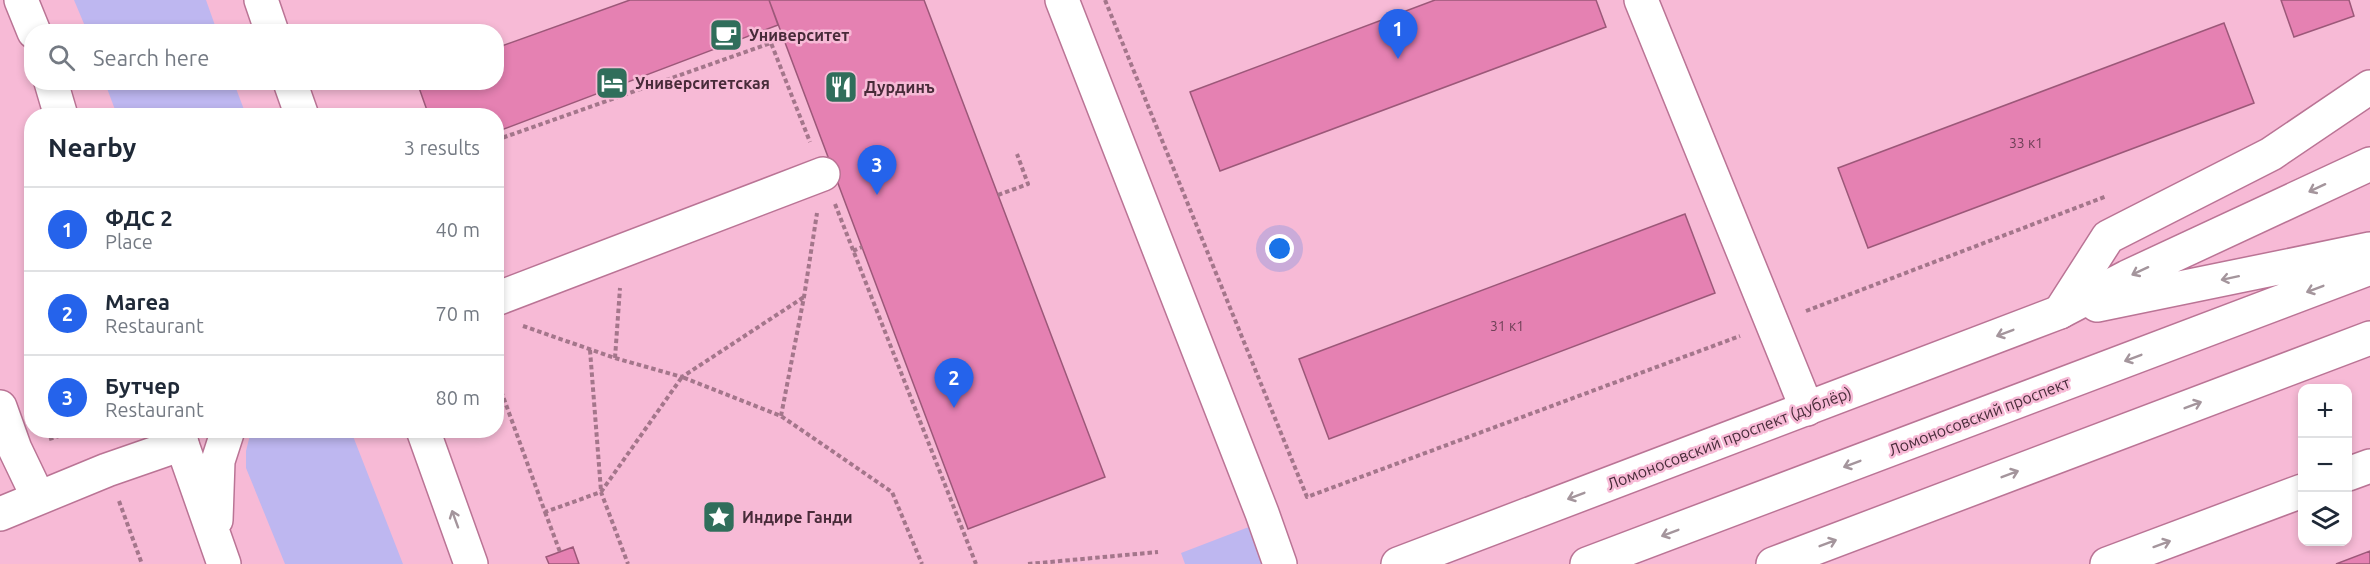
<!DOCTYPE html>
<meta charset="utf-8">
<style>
body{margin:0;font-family:Ubuntu,sans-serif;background:#f6f6f7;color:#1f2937}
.controls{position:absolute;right:18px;bottom:18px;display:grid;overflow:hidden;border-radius:12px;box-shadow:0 3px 9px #0003}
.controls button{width:54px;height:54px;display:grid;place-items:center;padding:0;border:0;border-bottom:2px solid #e0e1e3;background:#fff;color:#1f2937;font:30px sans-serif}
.you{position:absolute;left:1280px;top:249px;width:21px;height:21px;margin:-15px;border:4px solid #fff;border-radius:50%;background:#1a73e8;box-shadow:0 0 0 9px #1a73e833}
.badge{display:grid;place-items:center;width:39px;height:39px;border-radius:50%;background:#2563eb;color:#fff;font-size:20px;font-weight:700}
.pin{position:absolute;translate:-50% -50px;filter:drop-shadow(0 2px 3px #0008)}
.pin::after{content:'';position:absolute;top:32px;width:21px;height:18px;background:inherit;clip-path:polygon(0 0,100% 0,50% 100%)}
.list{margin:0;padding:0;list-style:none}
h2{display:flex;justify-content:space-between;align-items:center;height:78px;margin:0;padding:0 24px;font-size:26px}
h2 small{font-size:20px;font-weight:400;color:#747a83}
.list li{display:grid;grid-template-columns:39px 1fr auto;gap:18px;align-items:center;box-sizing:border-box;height:84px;padding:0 24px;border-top:2px solid #e0e1e3}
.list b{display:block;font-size:22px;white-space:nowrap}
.list p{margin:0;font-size:20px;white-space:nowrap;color:#747a83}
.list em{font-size:20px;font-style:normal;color:#747a83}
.icon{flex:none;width:33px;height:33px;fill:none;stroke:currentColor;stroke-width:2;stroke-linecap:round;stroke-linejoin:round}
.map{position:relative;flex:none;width:2370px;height:564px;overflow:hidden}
.search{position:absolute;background:#fff;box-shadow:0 3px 9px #0003;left:24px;top:24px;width:480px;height:66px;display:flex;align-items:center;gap:15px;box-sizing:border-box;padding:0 21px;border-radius:24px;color:#747a83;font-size:22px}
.panel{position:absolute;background:#fff;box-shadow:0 3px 9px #0003;left:24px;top:108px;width:480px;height:330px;border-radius:24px}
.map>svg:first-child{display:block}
.green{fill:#beb7f0}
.building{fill:#e581b2;stroke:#9c5879;stroke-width:1.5}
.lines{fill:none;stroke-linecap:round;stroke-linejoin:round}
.minor-casing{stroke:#ba7495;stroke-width:36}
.major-casing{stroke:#ba7495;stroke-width:36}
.path{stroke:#a4768b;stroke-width:4;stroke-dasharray:4.5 3;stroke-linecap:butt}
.minor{stroke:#fff;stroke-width:33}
.major{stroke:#fff;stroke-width:33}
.oneway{stroke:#a4959c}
.labels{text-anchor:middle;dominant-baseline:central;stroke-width:5;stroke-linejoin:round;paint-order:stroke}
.number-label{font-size:14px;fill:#6f4057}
.poi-label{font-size:16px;font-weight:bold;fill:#482b39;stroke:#f7bad6;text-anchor:start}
.street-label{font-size:16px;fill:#482b39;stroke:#f7bad6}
</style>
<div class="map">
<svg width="2370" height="564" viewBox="0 0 2370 564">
<rect width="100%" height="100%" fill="#f7bad6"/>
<path class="green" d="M74,0H206L217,31H87Z
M105,83H234L246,115H117Z
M251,431H351L403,564H285L246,468V451Z
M1254,525L1265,564H1185L1181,553Z"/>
<path class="building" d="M630,0H769L778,25L496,132V116H429L417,82H496V48Z
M769,0H924L1105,477L968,529Z
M1435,0H1596L1606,27L1220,171L1190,92Z
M2281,0H2349L2354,16L2294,37Z
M2224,23L2254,103L1868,248L1838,168Z
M1685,214L1715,293L1329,439L1299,359Z
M573,547L579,564H549L546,557Z
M2370,551V564H2336Z"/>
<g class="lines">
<g class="minor-casing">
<path id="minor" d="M1062,0L1262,513L1280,564
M1641,0L1807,409
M496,299L823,174
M2060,312L2108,237L2271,154L2370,87
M0,407L15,449L38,497
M2348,474L2370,466
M0,514L107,470L182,444
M2107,564L2302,491"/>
</g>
<g class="major-casing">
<path id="major" d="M21,0L34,32
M261,0L272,32
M51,82L61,116
M290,82L302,116
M2097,305L2370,249
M177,430L224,564
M423,430L471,564
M216,520L218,461L228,430
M1398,564L2060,312L2127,277L2370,164
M1587,564L2370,268
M1773,564L2370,338"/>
</g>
<path class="path" d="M1105,0L1307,497L1740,336
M496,140L771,43L810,142
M998,195L1028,184L1017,154
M835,204L976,564
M853,251L862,247
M1806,311L2107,196
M523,326L615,358L682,377L804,297
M590,350L601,491
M615,358L620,288
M496,377L545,512L601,492L628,564
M781,416L804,297L817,213
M49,439L80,430
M601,492L682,377L781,416L892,492L922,564
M119,501L142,564
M545,512L560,552
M1028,564L1158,552"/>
<use href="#minor" class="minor"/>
<use href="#major" class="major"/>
</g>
<defs><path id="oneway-shaft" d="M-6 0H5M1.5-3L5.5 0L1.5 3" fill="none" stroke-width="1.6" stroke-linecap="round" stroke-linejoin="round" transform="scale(1.5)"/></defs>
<g class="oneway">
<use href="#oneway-shaft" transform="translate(2317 188) rotate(155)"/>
<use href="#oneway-shaft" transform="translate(2140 271) rotate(155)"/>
<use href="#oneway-shaft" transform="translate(2230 278) rotate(168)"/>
<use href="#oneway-shaft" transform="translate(2315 289) rotate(159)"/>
<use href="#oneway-shaft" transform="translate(2005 333) rotate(159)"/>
<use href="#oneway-shaft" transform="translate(2133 358) rotate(159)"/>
<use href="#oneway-shaft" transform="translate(2193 405) rotate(-21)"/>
<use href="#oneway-shaft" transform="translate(1852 464) rotate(159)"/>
<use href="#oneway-shaft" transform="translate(2010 474) rotate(-21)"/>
<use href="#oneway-shaft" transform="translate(1576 496) rotate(159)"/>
<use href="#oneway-shaft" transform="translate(455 519) rotate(-110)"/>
<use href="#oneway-shaft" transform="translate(1670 533) rotate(159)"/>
<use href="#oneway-shaft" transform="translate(1828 543) rotate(-21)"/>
<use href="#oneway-shaft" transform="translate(2162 544) rotate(-20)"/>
</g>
<defs>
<g id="cafe-square" transform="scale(1.725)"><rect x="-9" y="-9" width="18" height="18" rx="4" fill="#306e5b" stroke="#f7bad6"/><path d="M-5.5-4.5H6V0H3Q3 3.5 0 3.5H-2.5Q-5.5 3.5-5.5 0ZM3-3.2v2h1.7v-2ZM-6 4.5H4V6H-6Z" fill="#fff"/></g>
<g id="hotel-square" transform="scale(1.725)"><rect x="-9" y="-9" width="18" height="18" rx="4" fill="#306e5b" stroke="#f7bad6"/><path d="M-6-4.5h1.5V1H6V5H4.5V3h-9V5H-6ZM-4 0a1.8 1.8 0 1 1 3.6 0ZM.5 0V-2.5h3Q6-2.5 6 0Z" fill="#fff"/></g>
<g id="restaurant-square" transform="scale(1.725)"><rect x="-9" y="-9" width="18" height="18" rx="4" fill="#306e5b" stroke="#f7bad6"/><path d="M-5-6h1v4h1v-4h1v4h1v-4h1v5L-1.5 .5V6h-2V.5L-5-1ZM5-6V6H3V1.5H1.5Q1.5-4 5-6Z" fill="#fff"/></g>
<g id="sight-square" transform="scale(1.725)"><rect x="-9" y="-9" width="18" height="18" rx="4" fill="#306e5b" stroke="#f7bad6"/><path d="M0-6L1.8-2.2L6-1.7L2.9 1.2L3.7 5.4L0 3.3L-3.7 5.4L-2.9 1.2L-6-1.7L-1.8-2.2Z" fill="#fff"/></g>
</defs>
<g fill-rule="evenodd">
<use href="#cafe-square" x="726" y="35"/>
<use href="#hotel-square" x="612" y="83"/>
<use href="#restaurant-square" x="841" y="87"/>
<use href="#sight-square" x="719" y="517"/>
</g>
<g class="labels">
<g class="number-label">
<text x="2026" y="143">33 к1</text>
<text x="1507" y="326">31 к1</text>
</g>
<g class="poi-label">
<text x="749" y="35">Университет</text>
<text x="635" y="83">Университетская</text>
<text x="864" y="87">Дурдинъ</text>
<text x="742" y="517">Индире Ганди</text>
</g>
<g class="street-label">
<text transform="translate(1979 416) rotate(-21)">Ломоносовский проспект</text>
<text transform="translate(1729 438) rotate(-21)">Ломоносовский проспект (дублёр)</text>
</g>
</g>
</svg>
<div class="controls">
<button>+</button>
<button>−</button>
<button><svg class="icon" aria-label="layers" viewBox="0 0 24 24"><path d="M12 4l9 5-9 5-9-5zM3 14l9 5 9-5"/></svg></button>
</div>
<div class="you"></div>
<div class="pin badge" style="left:1398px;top:59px">1</div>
<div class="pin badge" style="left:954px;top:408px">2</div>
<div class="pin badge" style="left:877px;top:195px">3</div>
<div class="search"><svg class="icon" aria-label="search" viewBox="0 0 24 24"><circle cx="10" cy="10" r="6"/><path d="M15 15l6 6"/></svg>Search here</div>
<section class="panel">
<h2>Nearby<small>3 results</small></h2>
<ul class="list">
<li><span class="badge">1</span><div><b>ФДС 2</b><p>Place</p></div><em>40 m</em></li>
<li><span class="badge">2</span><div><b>Marea</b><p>Restaurant</p></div><em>70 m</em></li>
<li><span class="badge">3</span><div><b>Бутчер</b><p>Restaurant</p></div><em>80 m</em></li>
</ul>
</section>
</div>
